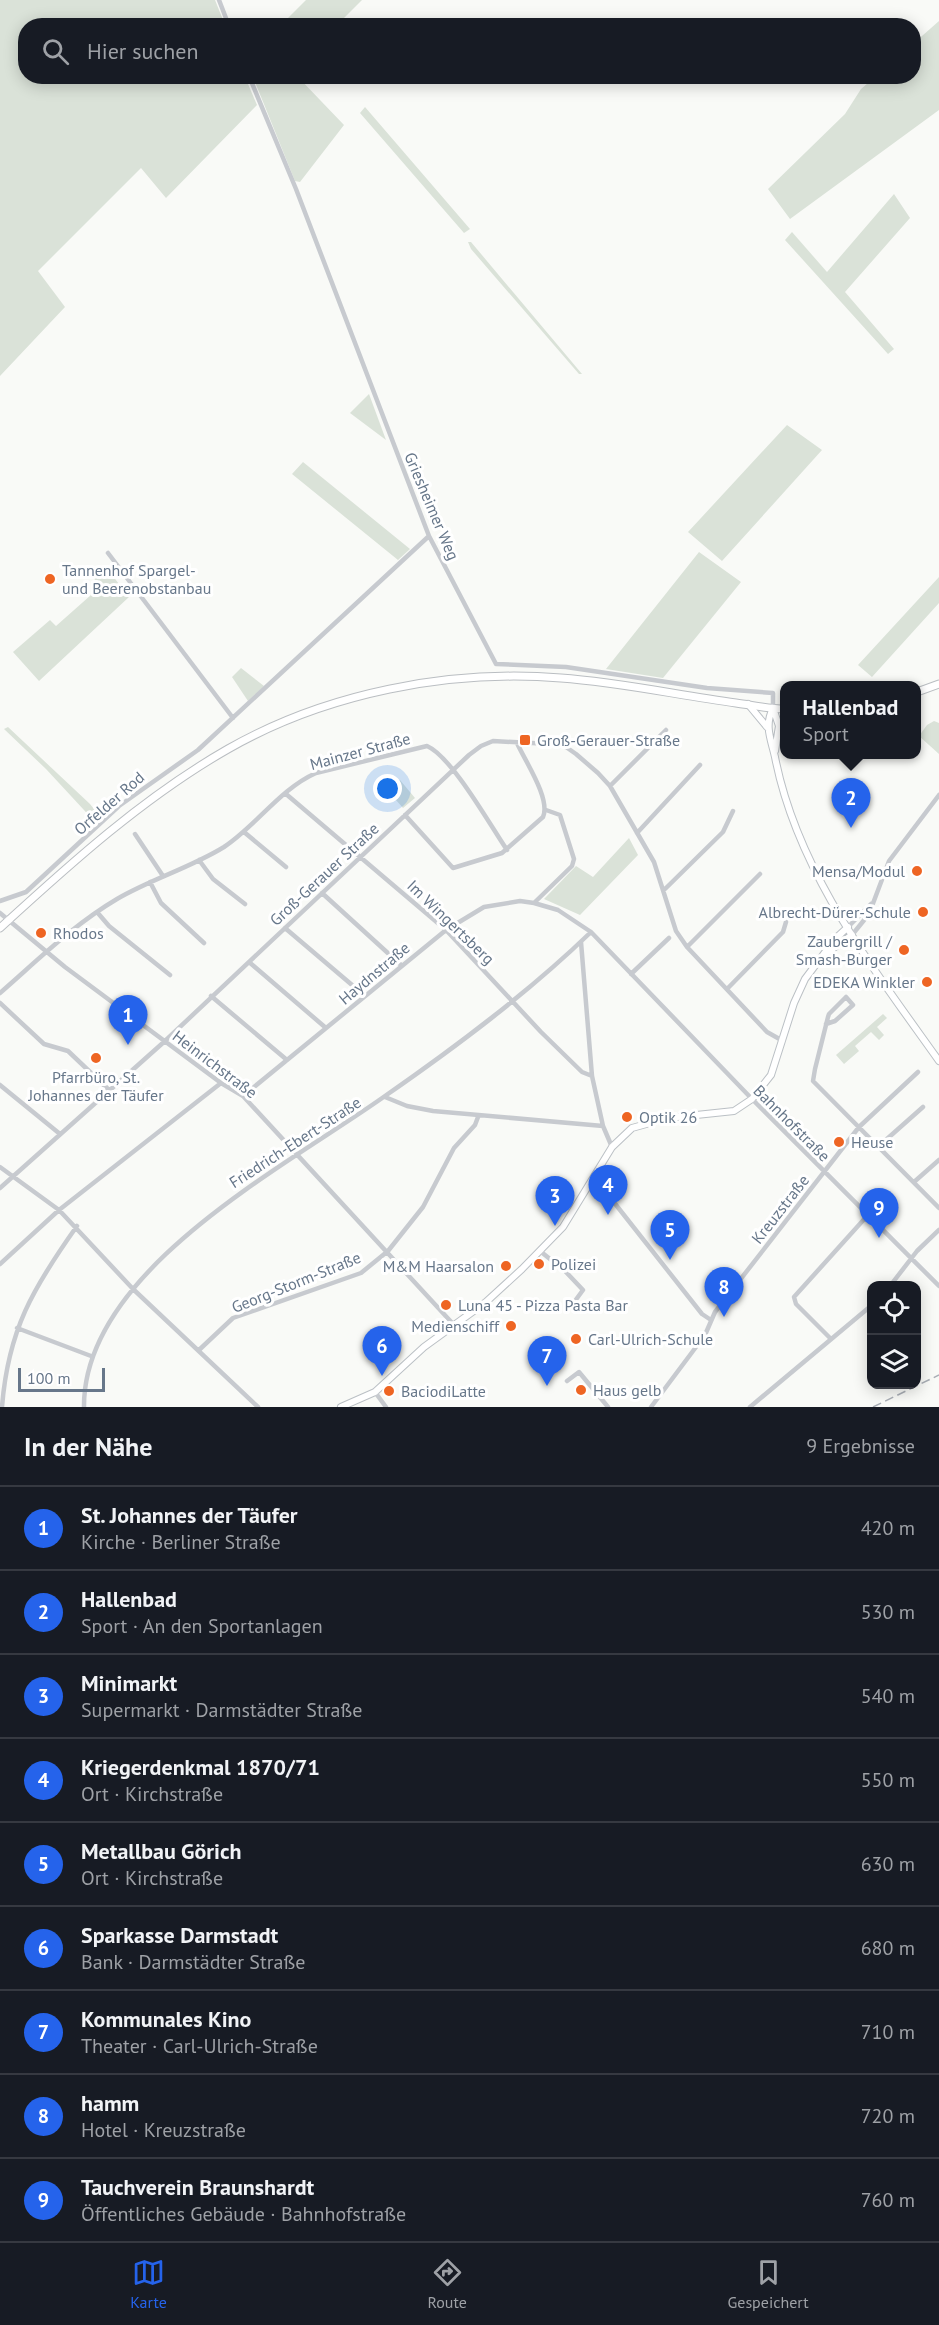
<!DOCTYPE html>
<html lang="de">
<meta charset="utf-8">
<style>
body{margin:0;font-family:"PT Sans",sans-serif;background:#242831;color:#f1f3f6}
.controls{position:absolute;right:18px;bottom:18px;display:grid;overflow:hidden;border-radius:12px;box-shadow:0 3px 15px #0003}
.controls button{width:54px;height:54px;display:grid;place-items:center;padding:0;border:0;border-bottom:2px solid #363941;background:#171b24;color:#f1f3f6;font:30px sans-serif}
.scale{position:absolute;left:18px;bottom:15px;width:87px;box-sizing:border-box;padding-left:6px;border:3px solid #67778a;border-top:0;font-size:16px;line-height:21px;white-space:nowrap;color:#67778a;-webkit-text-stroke:4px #fff;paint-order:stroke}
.you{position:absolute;left:388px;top:789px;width:21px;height:21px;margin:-15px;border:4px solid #fff;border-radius:50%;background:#1a73e8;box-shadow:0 0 0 9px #1a73e833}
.badge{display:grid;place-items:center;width:39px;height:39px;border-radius:50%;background:#2563eb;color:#fff;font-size:20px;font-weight:700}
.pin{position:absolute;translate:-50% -50px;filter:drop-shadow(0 2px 3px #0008)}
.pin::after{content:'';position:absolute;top:32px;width:21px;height:18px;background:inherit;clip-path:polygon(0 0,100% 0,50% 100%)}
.popup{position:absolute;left:780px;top:681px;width:141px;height:78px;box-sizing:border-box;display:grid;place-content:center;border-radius:12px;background:#171b24;filter:drop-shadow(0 2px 4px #0005);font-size:20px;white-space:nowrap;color:#9ea1a6}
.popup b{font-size:22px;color:#f1f3f6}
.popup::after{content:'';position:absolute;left:50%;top:100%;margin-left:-12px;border:12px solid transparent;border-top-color:#171b24}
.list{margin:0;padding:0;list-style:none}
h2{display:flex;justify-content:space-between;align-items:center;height:78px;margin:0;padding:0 24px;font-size:26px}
h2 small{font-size:20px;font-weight:400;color:#9ea1a6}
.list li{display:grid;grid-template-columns:39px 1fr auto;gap:18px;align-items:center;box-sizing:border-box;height:84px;padding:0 24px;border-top:2px solid #363941}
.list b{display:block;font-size:22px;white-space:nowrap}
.list p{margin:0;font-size:20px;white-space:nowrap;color:#9ea1a6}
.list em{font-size:20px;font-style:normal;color:#9ea1a6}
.icon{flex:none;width:33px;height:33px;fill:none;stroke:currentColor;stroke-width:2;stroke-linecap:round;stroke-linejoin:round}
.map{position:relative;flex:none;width:939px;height:1407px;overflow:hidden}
.search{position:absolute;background:#171b24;box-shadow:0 3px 15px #0003;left:18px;right:18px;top:18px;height:66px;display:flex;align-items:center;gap:15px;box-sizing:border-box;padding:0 21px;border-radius:24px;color:#9ea1a6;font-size:22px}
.sheet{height:834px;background:#171b24}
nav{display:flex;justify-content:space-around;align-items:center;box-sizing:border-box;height:84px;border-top:2px solid #363941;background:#171b24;font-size:16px;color:#9ea1a6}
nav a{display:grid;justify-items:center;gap:3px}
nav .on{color:#2563eb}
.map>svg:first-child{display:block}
.green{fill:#dae2d8}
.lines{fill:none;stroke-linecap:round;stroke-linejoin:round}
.secondary-casing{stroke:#bbc0c5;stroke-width:8}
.primary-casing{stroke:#babec2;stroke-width:9}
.street{stroke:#c7cacf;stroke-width:4.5}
.secondary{stroke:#fff;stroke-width:6}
.primary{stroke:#fff;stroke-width:7}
.rail{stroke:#a9aeb5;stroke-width:1.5;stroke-dasharray:9 4.5;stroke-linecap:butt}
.poi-dot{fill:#ee6523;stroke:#fff;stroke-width:2}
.labels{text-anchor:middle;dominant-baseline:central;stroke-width:6;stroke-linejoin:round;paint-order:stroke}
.street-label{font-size:16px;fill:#67778a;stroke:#fff}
.poi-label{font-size:16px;fill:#67778a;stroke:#fff;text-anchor:start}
</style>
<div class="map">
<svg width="939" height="1407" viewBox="0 0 939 1407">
<rect width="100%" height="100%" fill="#f9faf7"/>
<path class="green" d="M0,0H215L225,25L26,26V76L245,77L257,105L166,198L141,168L38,271L65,307L0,376Z
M306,0H362L337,25H281Z
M939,21V110L790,219L768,189L845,114L861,89L875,77L914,76V43Z
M253,77H298L344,125L300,182L295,181Z
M365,107L470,229L464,233L360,113Z
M894,194L910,218L845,292L894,349L888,354L785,240L792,232L827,272Z
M468,242H471L582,374H579L471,249Z
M369,394L386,440L350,413Z
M787,425L822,450L722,561L688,532Z
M303,462L410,549L398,560L292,474Z
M699,552L741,582L663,678L606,669Z
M100,567L105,573L109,571L129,597L39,681L13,652L50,620L56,626L100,587L91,574Z
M939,577V603L872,677L858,665Z
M241,668L264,686L248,701L232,677Z
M934,721L939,723V754L919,736L927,725Z
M8,727L90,804L101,818L96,823L46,769L4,729Z
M400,780L415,798L403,808L388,791Z
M629,838L638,855L580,915L544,899L576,866L593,877Z
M883,1014L887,1018L877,1027L884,1035L879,1040L871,1032L855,1046L859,1051L844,1064L836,1055Z"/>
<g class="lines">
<g class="secondary-casing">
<path id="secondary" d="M748,704L767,727
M773,708C764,726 771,739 775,757C797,871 873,968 939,1061
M773,708L779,726L775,751
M779,726L785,718
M828,952L852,935
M341,1407L375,1392L424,1347L486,1302L522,1269L563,1227L612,1147L632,1128L668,1118L734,1111L752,1099L771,1075L794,1003L805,979L835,939L848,927"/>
</g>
<g class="primary-casing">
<path id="primary" d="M917,692L939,684
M0,928C71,863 144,797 228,749C326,693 449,669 561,678C619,682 677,695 736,703C752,705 768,709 785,709"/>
</g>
<path class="street" d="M219,0L229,26
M249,76L296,189L429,536L496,664L566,667L707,688L773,693V708
M108,553L233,718
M610,786L666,730
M286,794L446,930L541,1032L582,1072L592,1076
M405,815L453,868L502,853L543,817C551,799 525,761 517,743
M244,832L286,867
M637,833L700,765
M135,834L163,876
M199,860L213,879L245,904
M150,882L161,903L204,943
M665,889L723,832L733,811
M322,893L401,965
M0,901L26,892L119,806L198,750L429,536
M534,903L572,866L574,859L560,815L546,810
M97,912L109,926L170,975
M0,913L65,967L221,1083L243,1096L454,1325
M848,927L871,904
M285,928L365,996
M852,935L869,914L889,861L939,795
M581,942L592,1076L603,1126L612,1147
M687,947L760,874
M249,962L326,1028
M631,974L669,938
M728,988L783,932L786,922
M0,993C38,960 73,925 117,899C151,879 190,868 224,847C256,826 280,789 316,773L427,746C452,757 490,825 507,850
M211,996L287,1060
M0,1003L44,1044L68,1051L109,1090
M826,1024L835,1021L853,1005L846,997L829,1014L828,1017L815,1069L813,1081L939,1208
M0,1085L60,1134
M243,1096L446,930L484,907L520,901L534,903L558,910L591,932L752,1099L939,1286
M385,1097L407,1106L433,1111L603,1126
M879,1146L923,1107
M0,1167L59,1210L133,1289L258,1407
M594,1177L702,1314L711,1320
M914,1182L939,1160
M0,1188L165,1041L469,755L481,746L493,741L551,744L566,747L576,754L598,773L610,786L654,862L676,931L687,947L767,1032L783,1041
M540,1251L565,1271L583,1290L572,1305
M0,1264L59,1210L221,1083
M890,1286L917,1251L939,1230
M17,1328L91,1356
M830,1338L796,1304L794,1297L867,1216
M199,1350L233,1318L361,1273L388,1251L423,1207L454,1148L475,1125L478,1117
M567,1381L579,1372L608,1407
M375,1392L386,1407
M2,1407C8,1330 33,1288 77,1226
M84,1407C83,1270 287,1166 385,1096C457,1046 528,993 591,932
M651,1407L705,1335L715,1312L859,1127L918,1072
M750,1407L872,1305"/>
<use href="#secondary" class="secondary"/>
<use href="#primary" class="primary"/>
<path class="rail" d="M873,1407L939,1375"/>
</g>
<g class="poi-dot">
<circle cx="50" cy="579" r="6"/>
<rect x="519" y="734" width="12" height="12" rx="3"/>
<circle cx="917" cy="871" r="6"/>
<circle cx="923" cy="912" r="6"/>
<circle cx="41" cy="933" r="6"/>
<circle cx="904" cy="950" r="6"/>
<circle cx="927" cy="982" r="6"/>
<circle cx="96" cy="1058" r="6"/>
<circle cx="627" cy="1117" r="6"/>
<circle cx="839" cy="1142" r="6"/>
<circle cx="539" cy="1264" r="6"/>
<circle cx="506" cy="1266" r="6"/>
<circle cx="446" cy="1305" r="6"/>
<circle cx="511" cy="1326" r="6"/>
<circle cx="576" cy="1339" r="6"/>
<circle cx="581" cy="1390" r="6"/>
<circle cx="389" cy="1391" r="6"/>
</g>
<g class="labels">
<g class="street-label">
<text transform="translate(432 506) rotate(67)">Griesheimer Weg</text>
<text transform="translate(360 751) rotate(-15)">Mainzer Straße</text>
<text transform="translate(109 803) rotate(-41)">Orfelder Rod</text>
<text transform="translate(324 874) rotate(-43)">Groß-Gerauer Straße</text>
<text transform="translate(451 922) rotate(44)">Im Wingertsberg</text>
<text transform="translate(374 973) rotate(-40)">Haydnstraße</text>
<text transform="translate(215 1064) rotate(37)">Heinrichstraße</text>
<text transform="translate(792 1123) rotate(45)">Bahnhofstraße</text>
<text transform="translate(295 1142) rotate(-33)">Friedrich-Ebert-Straße</text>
<text transform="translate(780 1209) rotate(-52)">Kreuzstraße</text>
<text transform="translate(296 1282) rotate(-22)">Georg-Storm-Straße</text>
</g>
<g class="poi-label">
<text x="62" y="570">Tannenhof Spargel-<tspan x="62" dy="18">und Beerenobstanbau</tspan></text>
<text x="537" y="740">Groß-Gerauer-Straße</text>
<text x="905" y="871" text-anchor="end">Mensa/Modul</text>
<text x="911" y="912" text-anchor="end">Albrecht-Dürer-Schule</text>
<text x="53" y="933">Rhodos</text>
<text x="892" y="941" text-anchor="end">Zaubergrill /<tspan x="892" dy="18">Smash-Burger</tspan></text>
<text x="915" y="982" text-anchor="end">EDEKA Winkler</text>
<text x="96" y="1077" text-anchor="middle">Pfarrbüro, St.<tspan x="96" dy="18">Johannes der Täufer</tspan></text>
<text x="639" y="1117">Optik 26</text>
<text x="851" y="1142">Heuse</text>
<text x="551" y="1264">Polizei</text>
<text x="494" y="1266" text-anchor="end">M&amp;M Haarsalon</text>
<text x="458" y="1305">Luna 45 - Pizza Pasta Bar</text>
<text x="499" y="1326" text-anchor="end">Medienschiff</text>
<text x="588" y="1339">Carl-Ulrich-Schule</text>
<text x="593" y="1390">Haus gelb</text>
<text x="401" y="1391">BaciodiLatte</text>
</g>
</g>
</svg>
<div class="controls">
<button><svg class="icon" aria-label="locate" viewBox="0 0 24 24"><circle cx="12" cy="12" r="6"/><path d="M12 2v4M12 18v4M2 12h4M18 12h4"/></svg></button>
<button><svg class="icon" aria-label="layers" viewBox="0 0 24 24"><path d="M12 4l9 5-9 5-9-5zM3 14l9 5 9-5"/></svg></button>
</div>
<div class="scale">100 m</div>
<div class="you"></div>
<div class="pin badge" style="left:128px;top:1045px">1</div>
<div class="pin badge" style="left:851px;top:828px">2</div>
<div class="popup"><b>Hallenbad</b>Sport</div>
<div class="pin badge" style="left:555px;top:1226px">3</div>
<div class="pin badge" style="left:608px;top:1215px">4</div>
<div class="pin badge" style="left:670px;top:1260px">5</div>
<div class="pin badge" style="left:382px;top:1376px">6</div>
<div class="pin badge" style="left:547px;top:1386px">7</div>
<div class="pin badge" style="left:724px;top:1317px">8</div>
<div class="pin badge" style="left:879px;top:1238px">9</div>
<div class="search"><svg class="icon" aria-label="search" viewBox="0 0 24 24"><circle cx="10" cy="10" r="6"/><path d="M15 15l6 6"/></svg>Hier suchen</div>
</div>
<section class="sheet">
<h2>In der Nähe<small>9 Ergebnisse</small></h2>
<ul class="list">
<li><span class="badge">1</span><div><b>St. Johannes der Täufer</b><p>Kirche · Berliner Straße</p></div><em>420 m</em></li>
<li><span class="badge">2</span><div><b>Hallenbad</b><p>Sport · An den Sportanlagen</p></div><em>530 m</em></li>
<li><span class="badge">3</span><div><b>Minimarkt</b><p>Supermarkt · Darmstädter Straße</p></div><em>540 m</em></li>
<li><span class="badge">4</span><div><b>Kriegerdenkmal 1870/71</b><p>Ort · Kirchstraße</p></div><em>550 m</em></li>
<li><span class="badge">5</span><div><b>Metallbau Görich</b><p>Ort · Kirchstraße</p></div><em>630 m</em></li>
<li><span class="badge">6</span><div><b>Sparkasse Darmstadt</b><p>Bank · Darmstädter Straße</p></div><em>680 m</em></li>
<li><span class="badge">7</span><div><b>Kommunales Kino</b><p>Theater · Carl-Ulrich-Straße</p></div><em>710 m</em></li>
<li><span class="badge">8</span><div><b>hamm</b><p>Hotel · Kreuzstraße</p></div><em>720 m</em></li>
<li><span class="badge">9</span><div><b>Tauchverein Braunshardt</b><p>Öffentliches Gebäude · Bahnhofstraße</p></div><em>760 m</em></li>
</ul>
</section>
<nav>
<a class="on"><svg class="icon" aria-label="map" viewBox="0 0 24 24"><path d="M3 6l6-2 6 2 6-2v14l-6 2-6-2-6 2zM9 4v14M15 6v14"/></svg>Karte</a>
<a><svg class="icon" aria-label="directions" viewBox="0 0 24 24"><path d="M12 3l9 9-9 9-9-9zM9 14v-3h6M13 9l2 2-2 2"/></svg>Route</a>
<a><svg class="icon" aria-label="saved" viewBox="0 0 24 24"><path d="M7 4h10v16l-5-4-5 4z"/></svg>Gespeichert</a>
</nav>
